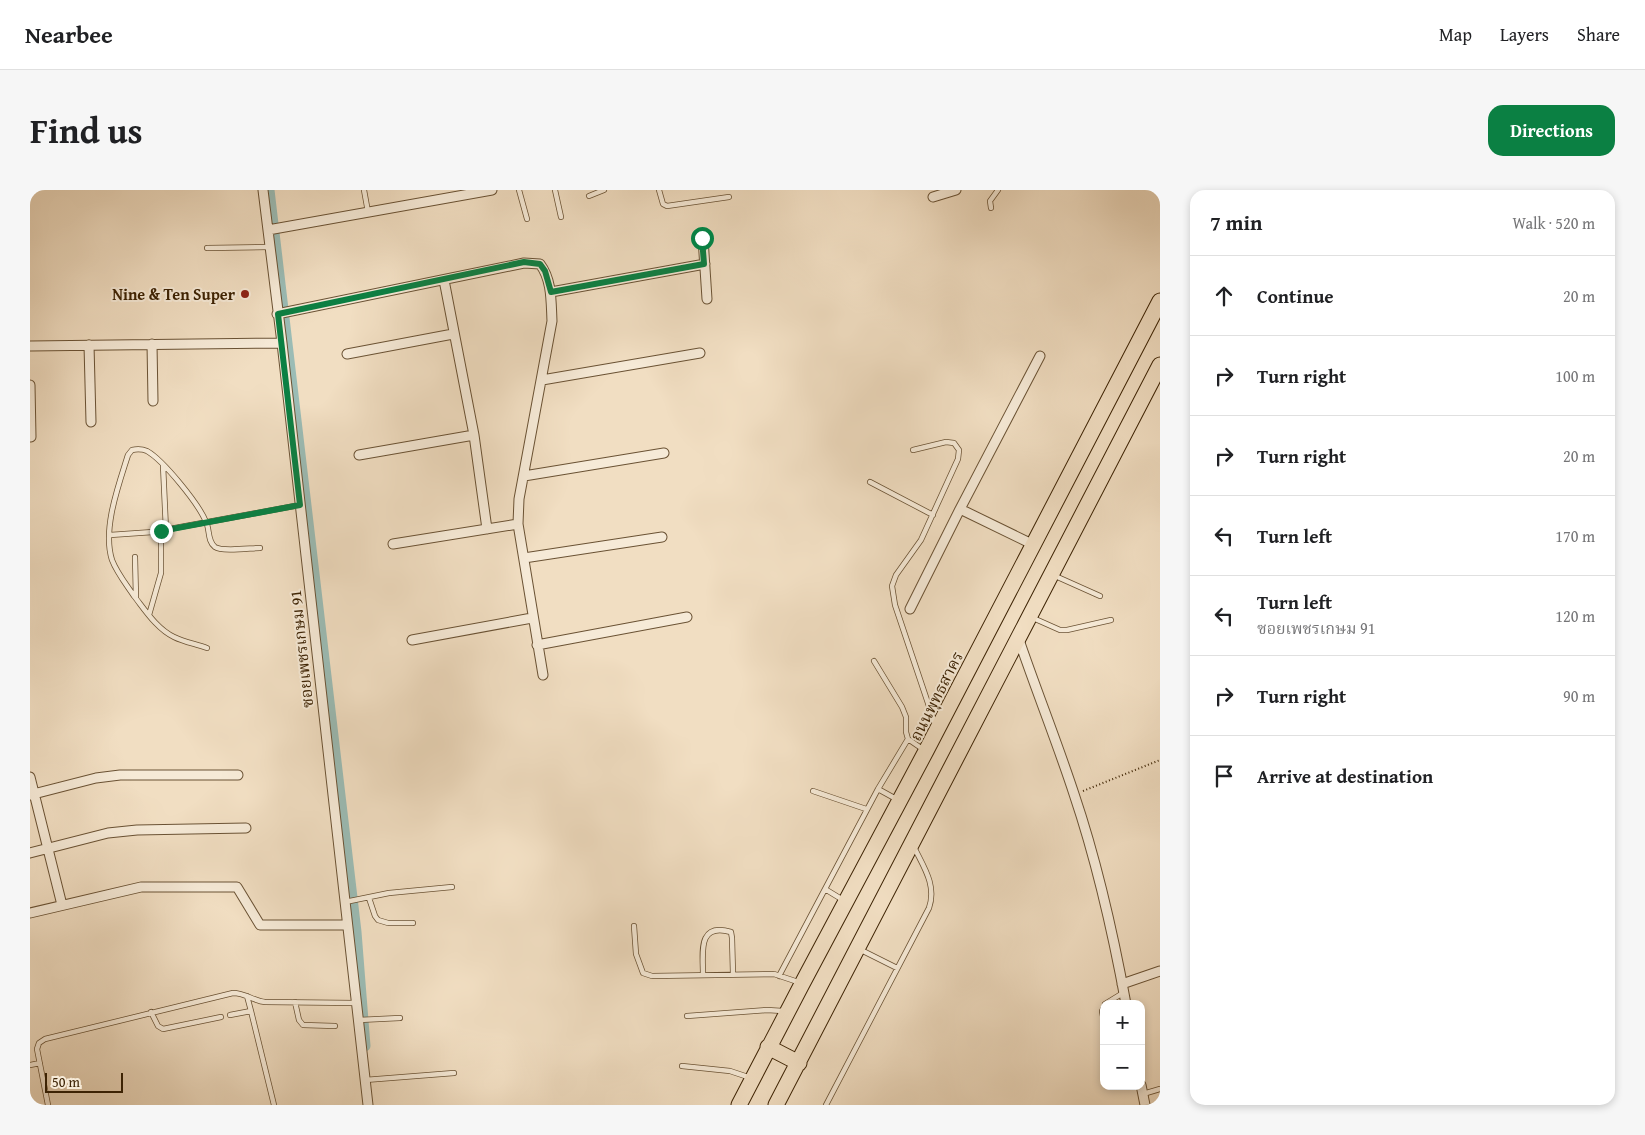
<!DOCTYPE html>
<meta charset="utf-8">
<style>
body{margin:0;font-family:"Gentium Book Plus","Noto Serif Thai",serif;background:#f6f6f6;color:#202124}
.controls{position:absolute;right:15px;bottom:15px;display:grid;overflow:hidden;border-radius:10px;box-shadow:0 2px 8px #0003}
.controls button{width:45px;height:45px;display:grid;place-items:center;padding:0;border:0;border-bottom:1px solid #e0e0e0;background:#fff;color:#202124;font:25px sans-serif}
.scale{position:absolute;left:15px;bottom:12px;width:78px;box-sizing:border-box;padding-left:5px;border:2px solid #3d2304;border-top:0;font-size:14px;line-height:18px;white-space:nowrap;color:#3d2304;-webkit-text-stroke:4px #f6ead7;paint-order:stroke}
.stop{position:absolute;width:15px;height:15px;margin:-11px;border:4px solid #0b8043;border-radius:50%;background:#fff}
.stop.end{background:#0b8043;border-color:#fff;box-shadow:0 1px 5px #0008}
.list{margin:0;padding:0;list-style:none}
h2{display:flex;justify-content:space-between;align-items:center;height:65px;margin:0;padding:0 20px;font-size:21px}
h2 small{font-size:16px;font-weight:400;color:#757577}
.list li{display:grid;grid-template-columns:32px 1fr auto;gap:15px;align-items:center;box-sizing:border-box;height:80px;padding:0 20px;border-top:1px solid #e0e0e0}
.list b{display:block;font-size:19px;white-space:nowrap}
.list p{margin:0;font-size:16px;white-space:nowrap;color:#757577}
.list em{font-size:16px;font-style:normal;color:#757577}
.icon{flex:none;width:28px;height:28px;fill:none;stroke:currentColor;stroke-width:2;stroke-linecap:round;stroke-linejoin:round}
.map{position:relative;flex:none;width:1130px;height:915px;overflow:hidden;border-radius:15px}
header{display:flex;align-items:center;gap:30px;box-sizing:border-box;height:70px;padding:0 25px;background:#fff;border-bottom:1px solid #e0e0e0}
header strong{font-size:24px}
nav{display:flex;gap:28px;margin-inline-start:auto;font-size:18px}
.intro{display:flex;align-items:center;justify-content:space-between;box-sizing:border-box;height:120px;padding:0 30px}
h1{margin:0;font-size:35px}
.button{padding:12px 22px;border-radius:15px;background:#0b8043;color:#fff;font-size:18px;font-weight:700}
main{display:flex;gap:30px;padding:0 30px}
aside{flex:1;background:#fff;border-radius:15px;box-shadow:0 2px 8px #0003}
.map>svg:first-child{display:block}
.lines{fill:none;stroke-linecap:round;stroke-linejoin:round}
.canal{stroke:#9bbcb5;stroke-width:11}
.lane-casing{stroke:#6a5234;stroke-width:6}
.street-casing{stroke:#6a5234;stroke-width:11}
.primary-casing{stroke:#3d2304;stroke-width:17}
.path{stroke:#3d2304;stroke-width:2;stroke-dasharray:1 2.5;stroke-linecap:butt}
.lane{stroke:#f6ead7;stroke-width:4.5}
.street{stroke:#f6ead7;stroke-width:9}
.primary{stroke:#f1dec2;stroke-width:15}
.route{stroke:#0b8043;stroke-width:6}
.poi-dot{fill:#8f2418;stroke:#f6ead7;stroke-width:2}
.labels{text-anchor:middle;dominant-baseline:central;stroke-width:4;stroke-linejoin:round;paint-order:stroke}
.poi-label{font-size:16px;font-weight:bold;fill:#3d2304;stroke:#f6ead7;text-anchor:end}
.street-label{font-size:16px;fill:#3d2304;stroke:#f6ead7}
</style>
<header>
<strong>Nearbee</strong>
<nav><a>Map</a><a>Layers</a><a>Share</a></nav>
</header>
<div class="intro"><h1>Find us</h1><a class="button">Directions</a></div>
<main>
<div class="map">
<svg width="1130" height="915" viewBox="0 0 1130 915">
<rect width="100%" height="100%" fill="#f1dec2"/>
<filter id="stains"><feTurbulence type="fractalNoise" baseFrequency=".004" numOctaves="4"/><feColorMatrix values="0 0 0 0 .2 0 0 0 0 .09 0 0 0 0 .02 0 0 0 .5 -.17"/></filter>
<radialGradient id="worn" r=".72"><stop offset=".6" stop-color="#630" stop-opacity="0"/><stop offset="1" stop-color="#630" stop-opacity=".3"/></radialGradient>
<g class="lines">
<path class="canal" d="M239,0L326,742L335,856"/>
<g class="lane-casing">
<path id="lane" d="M334,0L338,22
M489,0L497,29
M525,0L531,27
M629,0L633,14L637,16L699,7
M559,6L574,0
M961,18L960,11L968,0
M177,58L240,57
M883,260L916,252L924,253L929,260L928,269L891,350L866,385L862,396L865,415L905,534
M133,275L136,340
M840,292L903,325
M80,345L123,342L270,315
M105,367L106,408
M1023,385L1070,406
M119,425L131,383V341
M1003,428L1030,440H1037L1081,430
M177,458C166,454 154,452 144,447C127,439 115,420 104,406C96,394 87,383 82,370C72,339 89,294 98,265L102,260C107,259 112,259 117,261C133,270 169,314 176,332C180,339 177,351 185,357C192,362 221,358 230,358
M844,471L872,517L876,527V542L878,549L894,560
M848,599L878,549
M783,601L836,619
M339,708L345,726L348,730L358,733H383
M813,710L795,699L848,599L868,610
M315,712L359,703L422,697
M604,736L606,764L613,783L622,786L744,784L771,793
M829,759L867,778
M673,785C673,763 667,732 701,742L702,748L703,784
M749,786L795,699
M217,806L221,821
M265,812L269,830L273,835L305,836
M1075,814L1093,803
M1074,817L1072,821L1074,832
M121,822L128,836L133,839L191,827
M200,825L221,821L244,915
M657,826L737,820L753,821
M329,830L370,828
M0,875L10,873
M652,876L700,881L721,888
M335,890L424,883
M1113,904L1130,899
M18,915L7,859L9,853L15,849L203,803C215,803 224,811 235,812L326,813
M796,915L899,718C907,695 893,676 884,657"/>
</g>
<g class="street-casing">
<path id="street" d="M233,0L252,153L338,915
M903,7L926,0
M238,40L462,0
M673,48L677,109
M414,90L444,245L457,339
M521,102L675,74
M247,124L494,73L510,74C522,90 521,111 522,131L489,309L488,334L513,485
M122,154L123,211
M59,155L61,232
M0,156L252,153
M317,164L423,144
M512,190L670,163
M0,195L1,247
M329,265L444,245
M494,286L634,263
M363,354L488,334
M1004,355L930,319L1010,166
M494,368L632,347
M880,419L930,319
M988,447C1006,500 1027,552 1044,604C1067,672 1083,743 1096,814
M382,450L502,428
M507,455L657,427
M0,587L32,715
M0,605L66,588L90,585H208
M0,663L78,643L107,640L216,638
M0,723L111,697H207L230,735H317
M1092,794L1130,781
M1111,895L1115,915"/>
</g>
<g class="primary-casing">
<path id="primary" d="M738,857L769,873
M709,915L772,794L896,561L1130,111
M746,915L1130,175"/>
</g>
<path class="path" d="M1053,601L1130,570"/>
<use href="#lane" class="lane"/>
<use href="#street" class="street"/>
<use href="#primary" class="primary"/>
</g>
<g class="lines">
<path class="route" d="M131,341L270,315L248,124L494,72L510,74L515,81L521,102L674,74L672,48"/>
</g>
<circle class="poi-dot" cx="215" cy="104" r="5"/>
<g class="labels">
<g class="poi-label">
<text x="205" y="104">Nine &amp; Ten Super</text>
</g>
<g class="street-label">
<text transform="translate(271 459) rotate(-96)">ซอยเพชรเกษม 91</text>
<text transform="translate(906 506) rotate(-63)">ถนนพุทธสาคร</text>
</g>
</g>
<rect width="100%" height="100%" filter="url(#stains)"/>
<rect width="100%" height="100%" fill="url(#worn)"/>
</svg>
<div class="controls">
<button>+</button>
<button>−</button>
</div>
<div class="scale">50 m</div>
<div class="stop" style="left:672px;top:48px"></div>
<div class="stop end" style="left:131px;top:341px"></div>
</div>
<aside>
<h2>7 min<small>Walk · 520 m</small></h2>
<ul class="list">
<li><svg class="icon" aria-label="ahead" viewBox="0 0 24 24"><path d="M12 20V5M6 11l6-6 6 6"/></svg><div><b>Continue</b></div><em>20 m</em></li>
<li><svg class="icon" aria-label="right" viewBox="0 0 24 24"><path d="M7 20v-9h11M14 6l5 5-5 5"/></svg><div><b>Turn right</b></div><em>100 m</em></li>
<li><svg class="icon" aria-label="right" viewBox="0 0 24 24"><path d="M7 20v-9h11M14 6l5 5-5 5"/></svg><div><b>Turn right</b></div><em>20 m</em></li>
<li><svg class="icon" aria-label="left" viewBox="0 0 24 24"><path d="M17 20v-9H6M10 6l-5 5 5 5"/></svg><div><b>Turn left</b></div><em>170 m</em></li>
<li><svg class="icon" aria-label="left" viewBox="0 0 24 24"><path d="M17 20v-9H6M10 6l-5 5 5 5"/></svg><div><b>Turn left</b><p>ซอยเพชรเกษม 91</p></div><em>120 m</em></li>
<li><svg class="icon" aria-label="right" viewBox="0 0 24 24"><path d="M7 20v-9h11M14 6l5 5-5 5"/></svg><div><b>Turn right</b></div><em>90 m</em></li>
<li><svg class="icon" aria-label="arrive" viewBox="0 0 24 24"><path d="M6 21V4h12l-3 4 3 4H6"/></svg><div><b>Arrive at destination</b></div></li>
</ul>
</aside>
</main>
